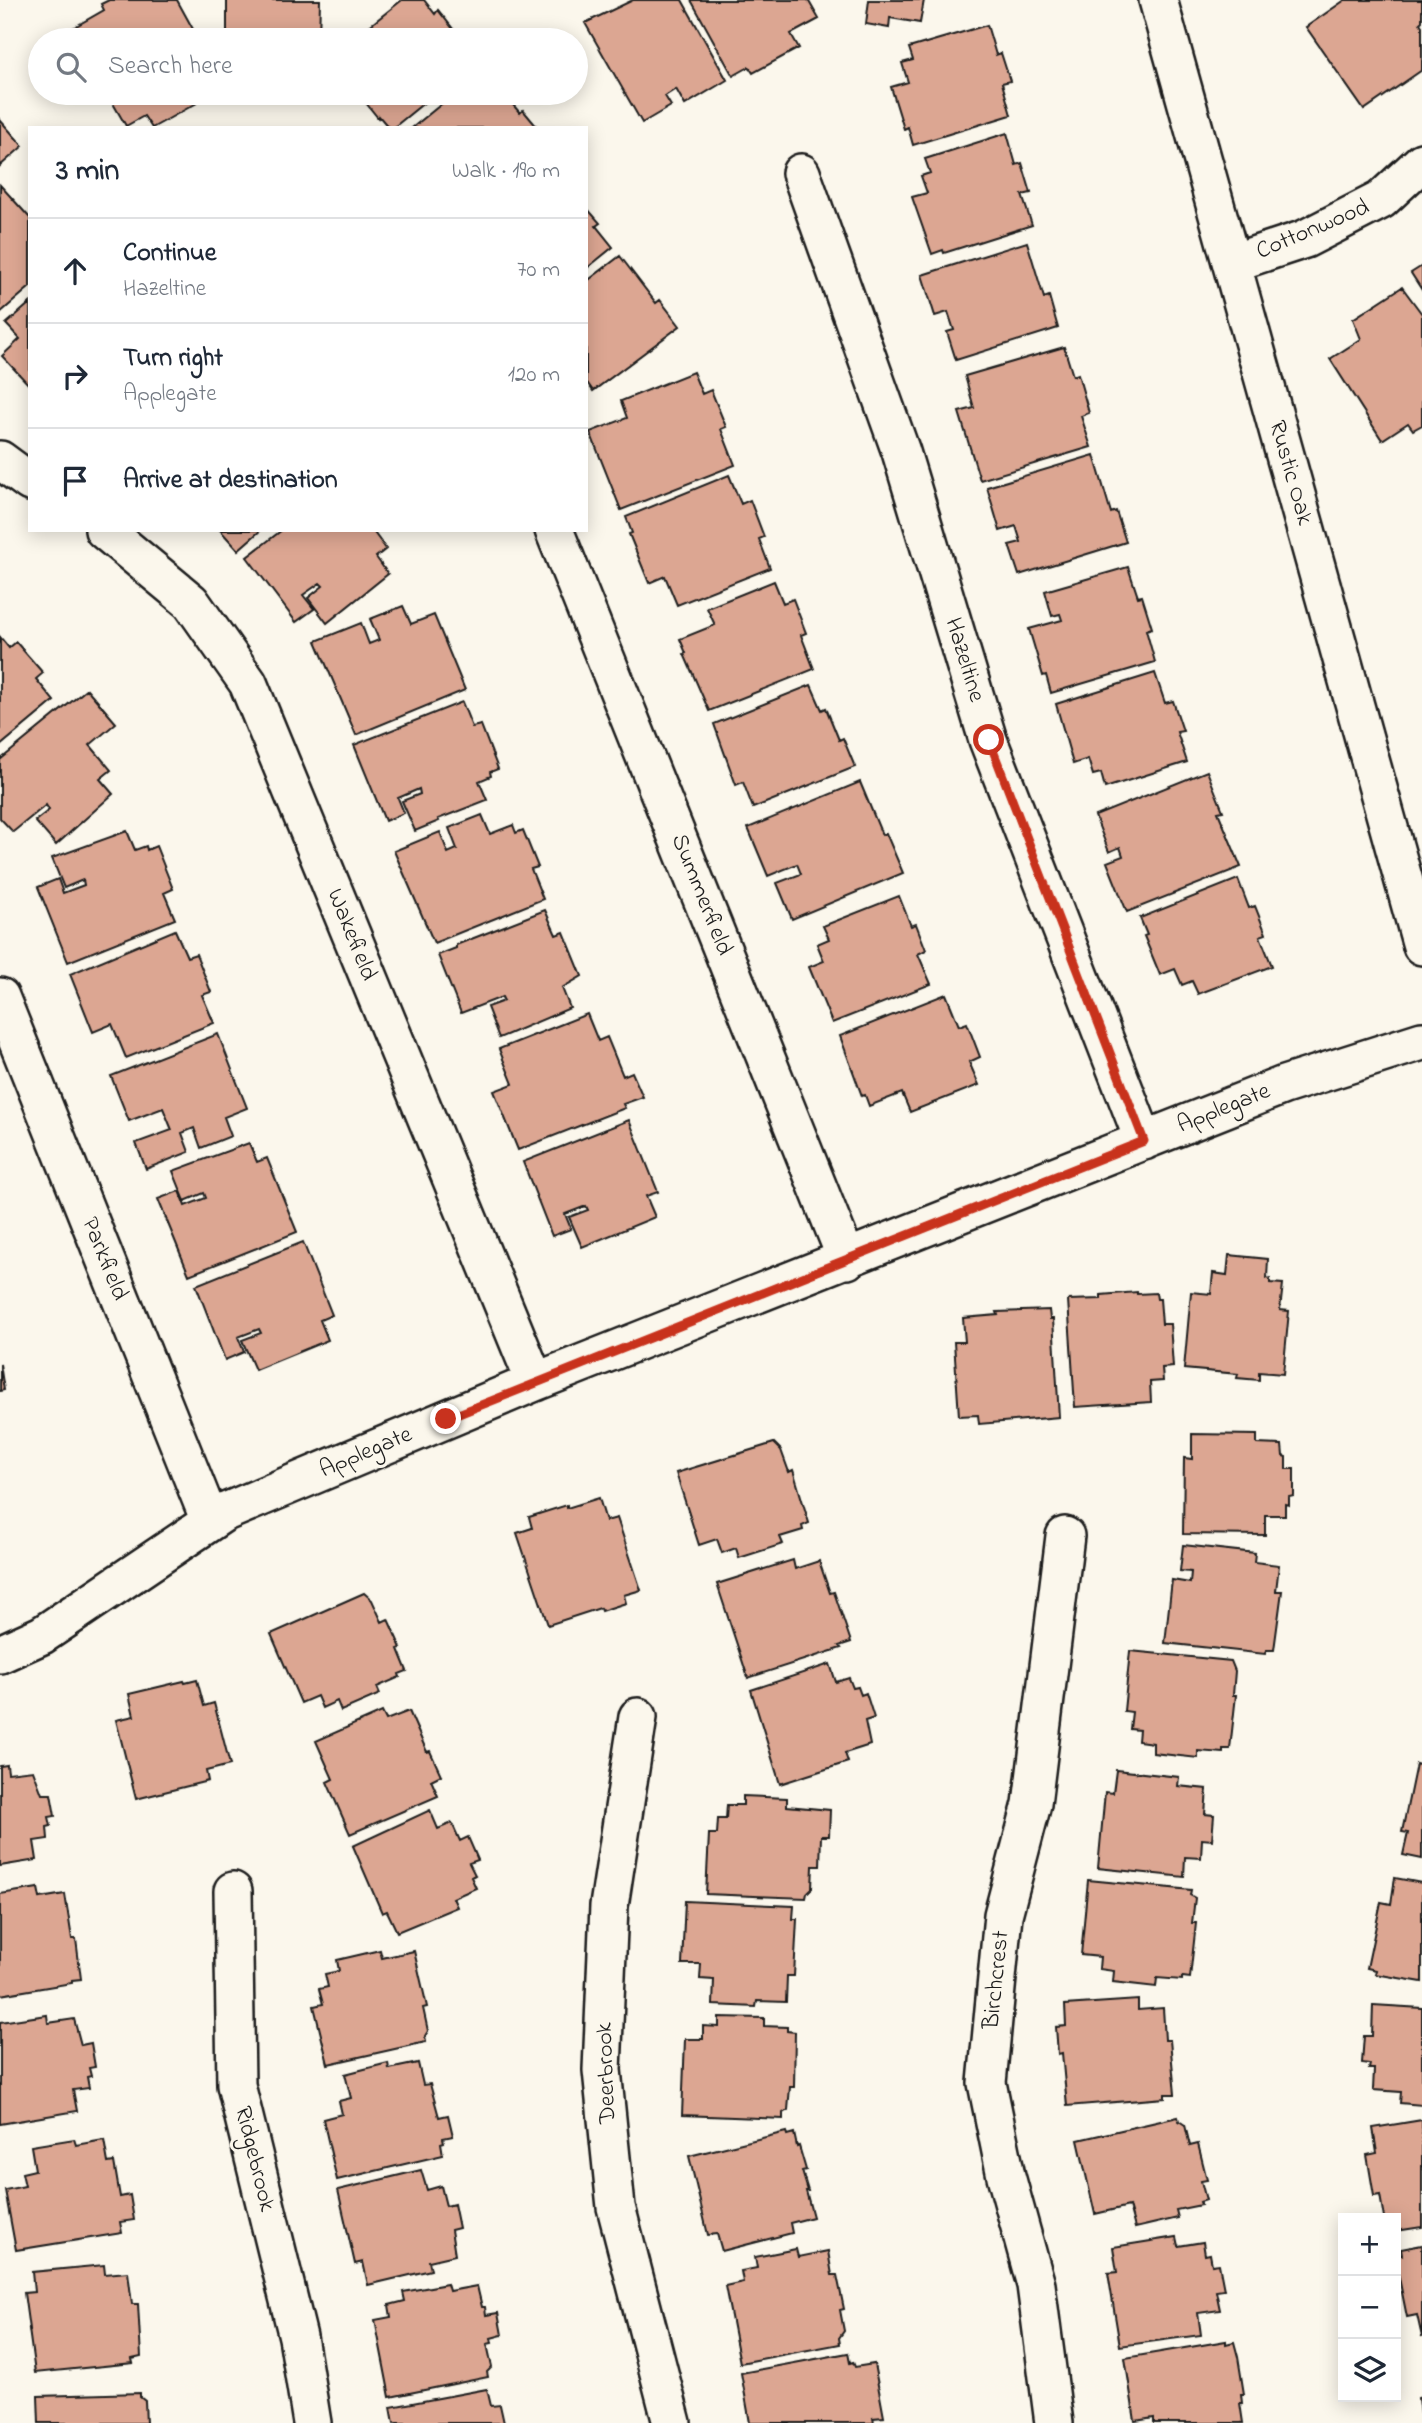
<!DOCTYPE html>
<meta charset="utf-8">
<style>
body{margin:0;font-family:"Indie Flower",sans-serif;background:#f6f6f7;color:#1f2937}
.controls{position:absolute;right:21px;bottom:21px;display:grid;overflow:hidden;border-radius:0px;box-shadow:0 4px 18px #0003}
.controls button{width:63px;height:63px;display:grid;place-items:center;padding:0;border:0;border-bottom:2px solid #e0e1e3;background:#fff;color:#1f2937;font:35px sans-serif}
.stop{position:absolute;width:21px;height:21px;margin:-16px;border:5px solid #c8321e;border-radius:50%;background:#fff}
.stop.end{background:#c8321e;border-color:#fff;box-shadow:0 2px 7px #0008}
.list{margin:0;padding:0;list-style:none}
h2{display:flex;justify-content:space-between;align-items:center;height:91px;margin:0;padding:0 28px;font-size:30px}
h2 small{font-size:23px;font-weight:400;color:#747a83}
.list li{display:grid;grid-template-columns:46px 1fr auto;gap:21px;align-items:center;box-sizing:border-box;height:105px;padding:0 28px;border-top:2px solid #e0e1e3}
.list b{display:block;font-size:26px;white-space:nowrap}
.list p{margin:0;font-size:23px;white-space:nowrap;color:#747a83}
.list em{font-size:23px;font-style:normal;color:#747a83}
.icon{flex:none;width:38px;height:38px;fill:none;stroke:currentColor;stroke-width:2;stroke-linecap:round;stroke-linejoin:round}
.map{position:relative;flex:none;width:1422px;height:2423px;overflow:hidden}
.search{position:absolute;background:#fff;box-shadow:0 4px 18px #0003;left:28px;top:28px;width:560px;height:77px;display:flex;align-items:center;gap:18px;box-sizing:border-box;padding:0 24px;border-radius:38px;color:#747a83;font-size:26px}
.panel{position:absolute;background:#fff;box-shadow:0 4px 18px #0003;left:28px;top:126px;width:560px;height:406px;border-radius:0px}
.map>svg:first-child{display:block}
.building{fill:#dca692;stroke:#1c1c1c;stroke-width:2}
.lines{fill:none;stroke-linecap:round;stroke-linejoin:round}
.street-casing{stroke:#1c1c1c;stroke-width:42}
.street{stroke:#fbf7ec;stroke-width:37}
.route{stroke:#c8321e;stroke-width:9}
.labels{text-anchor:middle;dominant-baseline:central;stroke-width:6;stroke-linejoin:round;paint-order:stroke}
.street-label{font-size:24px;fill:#1c1c1c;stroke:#fbf7ec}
</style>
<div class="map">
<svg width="1422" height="2423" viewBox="0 0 1422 2423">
<rect width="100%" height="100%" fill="#fbf7ec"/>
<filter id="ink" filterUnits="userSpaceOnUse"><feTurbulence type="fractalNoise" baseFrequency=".0143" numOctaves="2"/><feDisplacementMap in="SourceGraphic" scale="14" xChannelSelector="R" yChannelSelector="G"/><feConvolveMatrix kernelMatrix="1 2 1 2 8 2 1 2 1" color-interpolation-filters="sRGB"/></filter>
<g filter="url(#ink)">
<path class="building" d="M109,0H177L199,40H78L71,29L104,10L101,4Z
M227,0H320L319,40H227Z
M402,0H424L435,14L438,10L457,34L451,40H352Z
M633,0H682L727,80L685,105L676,89L665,96L671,106L642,123L585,23Z
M691,0H808L819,19L791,34L799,48L753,73L749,67L733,76Z
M869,0H924L920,23L890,18L889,28L866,24Z
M1345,0H1422V21L1420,23L1422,26V70L1364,110L1306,27Z
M987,25L996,55L1001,53L1010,81L1002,83L1011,115L913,145L908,127L904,129L891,87L908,82L902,63L913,60L909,48Z
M107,93H191L197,103L152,128L144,116L126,126Z
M358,93H436L393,128H389L379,116L378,118Z
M455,93H503L520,113L523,110L538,128H412Z
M0,120L23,146L0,166Z
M1007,133L1016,165L1022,163L1031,193L1022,195L1032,225L944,253L943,250L932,254L912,197L927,193L921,176L930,173L925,159Z
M0,185L30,218V287L0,313Z
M586,207L600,223L596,226L613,247L586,269Z
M1027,242L1044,298L1049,296L1058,328L956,360L947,332L954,330L948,312L935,316L922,275Z
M620,256L656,303L660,300L680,326L593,391L586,381V282Z
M1422,266V290L1411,273Z
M1402,287L1422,314V425L1413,430L1408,423L1382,440L1330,359L1361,339L1353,319Z
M30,303V386L2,356L20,339L6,324Z
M1064,347L1073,376L1078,374L1089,413L1081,416L1091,447L980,480L959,412L974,408L965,376Z
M693,372L702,394L711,390L726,427L721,429L735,465L621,510L590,432L627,418L621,401Z
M1094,455L1111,513L1116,511L1126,542L1019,575L1009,545L1021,542L1016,526L1000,531L987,487Z
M729,475L741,504L750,500L764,537L759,539L770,568L677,605L665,576L649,583L629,534L632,533L626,517Z
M220,530H261L238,550Z
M282,530H372L386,549L376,557L388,574L327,623L308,598L323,586L320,583L303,595L314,609L296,622L247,557Z
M1128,567L1138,597L1142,596L1152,628L1146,630L1155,662L1051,693L1046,675L1043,676L1029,629L1062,620L1060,614L1052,616L1045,591Z
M774,581L783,603L793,599L806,633L801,635L814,669L709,711L684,654L686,653L680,639L715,625L707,608Z
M403,606L411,624L434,615L465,690L356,735L316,641L361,623L369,644L379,640L370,619Z
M0,637L9,648L16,642L43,673L36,679L54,701L0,746Z
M1155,673L1165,703L1173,701L1183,731L1177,732L1187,762L1105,788L1101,773L1093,775L1088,759L1073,764L1056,704Z
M811,685L822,710L826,708L839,740L843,738L855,767L753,808L743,782L736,785L714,724Z
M87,689L116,723L90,745L111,770L100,779L113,794L56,845L35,821L49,810L46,805L13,832L0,818V760Z
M462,702L472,727L481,725L498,769L490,772L491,776L479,781L487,800L438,819L439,821L415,831L402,801L420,794L419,789L398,798L404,813L385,821L354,745Z
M1207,771L1223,811L1218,812L1241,867L1127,912L1107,862L1123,856L1120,847L1109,852L1095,816Z
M860,782L882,835L886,833L903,873L792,919L777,883L801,874L797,864L768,876L748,828Z
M482,815L490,834L513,825L516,833L523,830L538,867L531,869L543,899L434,943L394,851L440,832L448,853L457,849L449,828Z
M127,831L135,850L146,846L147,850L156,846L173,889L164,893L175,919L68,962L38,887L58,879L63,893L84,885L83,880L64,888L52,858Z
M1238,879L1249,908L1255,906L1266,934L1260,936L1272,966L1198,994L1192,981L1182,985L1175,969L1160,975L1144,936L1147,935L1140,918Z
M899,896L911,926L916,924L926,950L918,954L931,984L832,1023L809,967L824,961L817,944L829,939L823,926Z
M545,910L556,935L564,932L582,976L562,988L570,1008L499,1038L487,1007L504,1001L502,997L461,1013L438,955L456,948V945Z
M175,930L187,957L196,954L211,992L202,995L214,1023L126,1058L112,1024L93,1032L70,974Z
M946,994L959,1026L967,1023L980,1057L969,1062L979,1085L910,1112L902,1093L869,1106L865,1095L862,1096L840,1036Z
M587,1014L598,1041L607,1037L623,1076L632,1072L643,1097L623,1104L625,1108L518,1150L494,1091L513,1084L499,1049Z
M218,1034L247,1108L224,1117L231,1136L201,1148L194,1128L182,1133L189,1152L146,1169L136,1143L172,1130L163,1108L129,1121L111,1076Z
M629,1120L658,1192L646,1196L655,1217L582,1247L569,1217L588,1210L586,1206L565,1214L571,1229L552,1236L523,1162Z
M249,1143L257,1162L267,1158L297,1232L189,1275L158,1199L179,1191L185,1206L206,1198L204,1193L185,1201L173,1171Z
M303,1242L332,1315L320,1320L328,1340L255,1370L242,1340L261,1333L259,1329L238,1337L244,1352L225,1360L196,1285Z
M1229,1255L1268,1259L1267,1278L1270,1279V1283L1283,1284L1280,1310L1289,1311L1283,1374L1259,1372V1380L1237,1378L1238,1374L1184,1369L1191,1292L1211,1294L1213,1273L1227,1275Z
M1137,1292V1294L1156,1293L1157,1299H1160L1162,1324H1170L1173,1367L1162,1368L1163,1381L1150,1382L1151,1402L1075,1407L1068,1300L1101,1299V1295Z
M1049,1310L1050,1319H1053L1059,1417L979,1424L978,1415L959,1416L954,1342H965L963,1318L998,1315L997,1312Z
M0,1364L4,1390L0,1391Z
M1192,1434L1257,1435V1444L1282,1445L1283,1456L1286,1457V1469H1294V1496L1289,1497V1505L1285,1504V1515H1265V1535L1183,1534L1184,1458L1192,1459Z
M774,1443L781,1450L789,1472L793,1470L809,1523L802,1526L803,1530L780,1537L783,1544L739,1558L736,1548L722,1553L717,1539L699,1545L676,1473Z
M599,1498L606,1521L617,1518L641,1590L624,1595L626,1603L601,1611L600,1608L548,1625L517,1533L532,1528L529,1517L567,1505V1508Z
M1183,1545L1255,1553L1254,1562L1279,1565L1276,1591H1282L1274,1650H1266L1265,1654L1165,1643L1172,1580L1190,1583L1191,1572L1180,1571Z
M793,1560L795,1569L819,1561L830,1593L834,1592L851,1642L839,1646L841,1648L748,1678L717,1584Z
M364,1593L372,1600L382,1622L388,1619L401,1648L398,1649L407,1671L399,1674L400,1677L377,1687L380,1694L341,1711L337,1701L322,1708L317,1696L301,1703L271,1634Z
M1130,1651L1231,1661L1235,1671L1233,1695H1236L1230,1749H1223V1753L1198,1751V1758L1153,1753V1743L1138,1741L1139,1730L1130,1729L1132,1712L1124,1711Z
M830,1664L836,1682L849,1678L853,1688L858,1687L861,1695L866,1693L874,1718L865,1721L870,1745L845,1753L848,1762L780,1784L751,1690Z
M197,1680L204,1706L214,1703L230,1765L206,1771L208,1781L136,1799L116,1720L134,1716L129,1694L184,1681L185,1683Z
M409,1711L427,1752L430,1751L441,1775L431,1780L438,1796L350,1834L327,1782L333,1779L316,1741L382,1712L386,1720Z
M1416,1764L1422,1766V1859L1403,1855L1408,1833L1402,1832Z
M7,1765L8,1773L33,1770L42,1794H51L55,1816L49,1817L51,1826L47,1827L48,1839L34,1841L37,1860L0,1866V1766Z
M1116,1770L1179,1777L1178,1786L1207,1789L1205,1814L1214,1815L1212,1840L1202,1839L1201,1858L1185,1857L1184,1877L1098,1868L1105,1792L1113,1793Z
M743,1796L787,1798V1806L830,1810L829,1836H821L820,1866H813L812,1888L807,1893L806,1898L706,1894L709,1834H717L718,1819H726L727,1805H743Z
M430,1810L438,1829L452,1823L460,1841L468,1837L478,1860L469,1863L475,1875L471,1877L476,1888L453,1898L457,1907L397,1932L387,1911L382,1913L353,1846Z
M1395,1878L1422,1883V1982L1375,1974L1376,1970L1367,1968L1381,1902L1391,1904Z
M1088,1880L1191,1890L1190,1895L1195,1898L1192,1923H1196L1190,1978L1182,1977V1980L1157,1978L1156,1987L1113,1982L1114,1971L1099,1969L1100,1957L1081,1955Z
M38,1888L40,1898L65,1894L72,1939H76L81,1979L72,1980V1983L0,1995V1894Z
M685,1901L794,1906L793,1919H797L794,1976H787L786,2002L757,2001L756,2007L713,2005L714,1980L700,1979L701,1964H682Z
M380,1950L382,1958L414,1951L427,2007L423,2008L428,2031L425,2036L426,2042L328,2064L314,2006L323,2004L319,1989L328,1987L325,1974L339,1971L337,1960Z
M1138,2000V2010L1163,2008L1165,2040H1170L1175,2094H1165V2098L1067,2106L1062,2053L1058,2054L1056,2027L1066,2026L1065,2005Z
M1373,2005L1422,2008V2105L1400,2103L1401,2092L1373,2090L1374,2069H1369L1370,2064L1362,2063L1364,2036H1372Z
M47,2015L48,2023L74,2019L81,2045L91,2043L95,2067L89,2068L91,2076L87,2077L89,2088L73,2090L77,2111L0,2124V2022Z
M719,2017L764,2018V2026L787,2027V2031L795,2032L794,2087H790L788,2110L783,2113V2119L682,2115L685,2039H703V2026L719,2027Z
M388,2063L389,2069L418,2063L423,2085L430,2084L439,2117L448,2115L453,2136L443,2138L444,2142L441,2143L443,2155L337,2180L323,2119L342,2114L339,2101L351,2098L345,2074Z
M1178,2117L1179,2121L1185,2125L1190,2146L1198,2144L1207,2180L1201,2181L1206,2200L1200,2202L1201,2205L1176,2210L1178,2218L1135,2228L1129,2206L1095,2214L1078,2140Z
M1422,2120V2227L1396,2231V2218H1384L1380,2195L1374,2196L1367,2155L1377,2153L1373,2128Z
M786,2132L787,2135L794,2133L797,2147L799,2146L806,2170L802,2171L808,2191H806L813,2217L790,2223L792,2233L722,2251L717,2234L708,2235L689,2156Z
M74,2139L76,2145L104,2140L108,2163L114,2162L120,2197L130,2195L134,2220L120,2222L122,2233L16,2250L5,2190L25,2186L22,2173L35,2170L31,2146Z
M421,2170L427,2190L441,2186L446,2206L454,2204L459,2228L451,2230L455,2255L429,2261L431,2270L368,2285L363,2262L355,2264L338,2190Z
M1176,2237L1178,2246L1203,2242L1205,2255L1210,2254L1212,2265L1219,2264L1224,2290L1216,2291L1220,2310L1198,2313L1201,2335L1120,2346L1108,2273L1117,2272L1113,2247Z
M1422,2245V2337L1417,2315L1407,2317L1396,2263V2256L1402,2255L1401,2249Z
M796,2249L798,2257L828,2251L832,2275H837L844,2309L840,2310L844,2331L839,2338L840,2344L740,2363L725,2286L743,2282L741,2271L757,2268L755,2257Z
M104,2265L105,2274L128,2272L132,2304H138L141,2357L132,2359L133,2363L35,2373L24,2293L34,2292L32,2272Z
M447,2284L449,2291L477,2286L482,2307H485L486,2315L498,2313L502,2335L491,2338L492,2343L487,2344L492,2367L487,2372L488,2377L390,2397L375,2320L391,2317L389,2305L405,2301L403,2292Z
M1226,2341V2344L1234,2342L1238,2357L1244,2394H1241L1242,2403H1240L1243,2423H1154V2418L1135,2421L1125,2358Z
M848,2353L850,2363L853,2362L855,2367L874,2364L884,2417L873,2418L874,2423H750L741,2373Z
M487,2389L491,2406L500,2405L504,2423H394L391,2407Z
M140,2393V2397L145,2401L146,2423H39L38,2396Z
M1422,2397V2423H1421L1418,2398Z"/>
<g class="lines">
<g class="street-casing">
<path id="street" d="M1158,0L1422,946
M801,173L901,452L988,740L1144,1141
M1232,263L1305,239L1381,200L1422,162
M0,460L30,482
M104,530L191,602L248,683L535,1382
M554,530L847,1260
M0,997L210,1521
M0,1654L42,1635L223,1513L535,1382L1284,1085L1422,1041
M638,1717L609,1906L602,2070L616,2207L672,2423
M233,1891L236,2085L298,2337L312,2423
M1054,2423L1036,2285L1006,2176L987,2083L1003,1915L1032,1804L1065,1536"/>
</g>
<use href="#street" class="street"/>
</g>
</g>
<g class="lines" filter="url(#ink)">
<path class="route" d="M446,1419L1144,1141L989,740"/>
</g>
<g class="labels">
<g class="street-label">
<text transform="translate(1313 230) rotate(-23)">Cottonwood</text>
<text transform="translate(1290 473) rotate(74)">Rustic Oak</text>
<text transform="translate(964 660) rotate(73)">Hazeltine</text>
<text transform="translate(701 895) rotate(68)">Summerfield</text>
<text transform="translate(351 935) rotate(68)">Wakefield</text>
<text transform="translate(1224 1109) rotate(-22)">Applegate</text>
<text transform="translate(104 1259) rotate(68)">Parkfield</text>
<text transform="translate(366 1453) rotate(-23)">Applegate</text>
<text transform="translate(997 1980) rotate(-84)">Birchcrest</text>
<text transform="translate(607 2073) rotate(-92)">Deerbrook</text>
<text transform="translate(254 2159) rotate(76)">Ridgebrook</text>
</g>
</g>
</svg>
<div class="controls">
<button>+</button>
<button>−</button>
<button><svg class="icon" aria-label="layers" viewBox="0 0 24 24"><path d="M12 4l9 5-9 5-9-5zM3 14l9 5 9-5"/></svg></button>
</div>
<div class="stop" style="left:989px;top:740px"></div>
<div class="stop end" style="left:446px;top:1419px"></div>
<div class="search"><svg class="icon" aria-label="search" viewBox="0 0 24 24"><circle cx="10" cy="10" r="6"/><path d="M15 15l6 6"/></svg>Search here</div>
<section class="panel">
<h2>3 min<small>Walk · 190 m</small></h2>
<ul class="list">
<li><svg class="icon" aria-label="ahead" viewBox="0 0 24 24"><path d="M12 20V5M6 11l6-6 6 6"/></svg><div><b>Continue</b><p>Hazeltine</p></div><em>70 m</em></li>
<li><svg class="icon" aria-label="right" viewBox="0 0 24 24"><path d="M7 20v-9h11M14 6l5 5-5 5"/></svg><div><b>Turn right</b><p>Applegate</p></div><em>120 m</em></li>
<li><svg class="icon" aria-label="arrive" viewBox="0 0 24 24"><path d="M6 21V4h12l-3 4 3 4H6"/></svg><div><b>Arrive at destination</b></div></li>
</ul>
</section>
</div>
